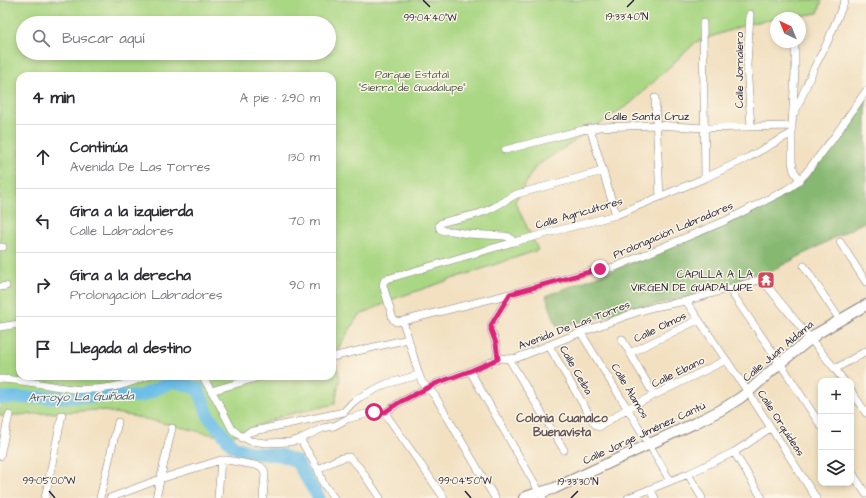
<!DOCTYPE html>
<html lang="es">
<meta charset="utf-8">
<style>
body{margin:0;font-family:"Architects Daughter",sans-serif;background:#f2f2f3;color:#2b2b33}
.controls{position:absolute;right:12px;bottom:12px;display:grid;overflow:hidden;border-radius:8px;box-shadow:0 2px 6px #0003}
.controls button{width:36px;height:36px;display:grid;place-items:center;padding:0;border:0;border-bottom:1px solid #e1e1e2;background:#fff;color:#2b2b33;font:20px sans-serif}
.compass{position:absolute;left:770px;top:12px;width:36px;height:36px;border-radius:50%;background:#fff;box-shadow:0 2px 6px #0003;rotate:317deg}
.stop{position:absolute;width:12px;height:12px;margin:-9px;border:3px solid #db2777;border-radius:50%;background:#fff}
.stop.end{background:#db2777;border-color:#fff;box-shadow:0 1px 4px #0008}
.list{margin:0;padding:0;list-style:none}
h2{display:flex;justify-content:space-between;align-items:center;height:52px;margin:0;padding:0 16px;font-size:17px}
h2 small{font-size:13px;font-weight:400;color:#7c7c81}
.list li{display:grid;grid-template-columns:26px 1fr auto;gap:12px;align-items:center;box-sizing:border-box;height:64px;padding:0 16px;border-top:1px solid #e1e1e2}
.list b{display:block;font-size:15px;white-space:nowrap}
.list p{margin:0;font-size:13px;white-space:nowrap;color:#7c7c81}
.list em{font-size:13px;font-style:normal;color:#7c7c81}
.icon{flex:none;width:22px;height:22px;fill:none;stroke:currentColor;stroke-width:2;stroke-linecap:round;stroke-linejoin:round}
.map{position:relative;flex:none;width:866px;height:498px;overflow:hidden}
.search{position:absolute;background:#fff;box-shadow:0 2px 6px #0003;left:16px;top:16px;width:320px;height:44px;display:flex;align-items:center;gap:10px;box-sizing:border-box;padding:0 14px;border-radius:22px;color:#7c7c81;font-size:15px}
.panel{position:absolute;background:#fff;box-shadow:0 2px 6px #0003;left:16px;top:72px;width:320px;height:308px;border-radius:12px}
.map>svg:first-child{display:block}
.green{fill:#aad784;stroke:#667c60;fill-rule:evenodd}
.forest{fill:#87b872;stroke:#546d56}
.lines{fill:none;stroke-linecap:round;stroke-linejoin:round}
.river{stroke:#6dbfe9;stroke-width:13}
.street-casing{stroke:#8a817e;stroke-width:8}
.secondary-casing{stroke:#8a817e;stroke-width:12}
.street{stroke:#fff;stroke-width:7}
.secondary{stroke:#fff;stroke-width:10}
.route{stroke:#db2777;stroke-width:5}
.ticks{fill:none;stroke:#22223b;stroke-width:1.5}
.labels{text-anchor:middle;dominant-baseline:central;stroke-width:3;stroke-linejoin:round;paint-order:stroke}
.street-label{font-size:11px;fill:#22223b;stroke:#fcf5e5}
.park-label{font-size:11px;fill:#4b5851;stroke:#fcf5e5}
.poi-label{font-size:11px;fill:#22223b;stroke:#fcf5e5;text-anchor:end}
.water-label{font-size:12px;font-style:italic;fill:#3c5978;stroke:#fcf5e5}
.neighbourhood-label{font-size:12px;font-weight:bold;fill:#625458;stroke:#fcf5e5}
.ticks-label{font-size:10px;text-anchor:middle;fill:#22223b;stroke:#fcf5e5;stroke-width:3;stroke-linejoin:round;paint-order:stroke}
</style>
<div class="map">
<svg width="866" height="498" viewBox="0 0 866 498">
<rect width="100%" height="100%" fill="#fcf5e5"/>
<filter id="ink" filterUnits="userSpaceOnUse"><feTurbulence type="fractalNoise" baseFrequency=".025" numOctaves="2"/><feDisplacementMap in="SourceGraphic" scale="8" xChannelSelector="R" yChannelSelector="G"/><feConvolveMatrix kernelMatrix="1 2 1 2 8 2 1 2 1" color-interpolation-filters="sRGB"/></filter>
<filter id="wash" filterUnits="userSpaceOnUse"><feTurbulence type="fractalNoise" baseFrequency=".012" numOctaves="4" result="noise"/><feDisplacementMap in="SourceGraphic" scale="16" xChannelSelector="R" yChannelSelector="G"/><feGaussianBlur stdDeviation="0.9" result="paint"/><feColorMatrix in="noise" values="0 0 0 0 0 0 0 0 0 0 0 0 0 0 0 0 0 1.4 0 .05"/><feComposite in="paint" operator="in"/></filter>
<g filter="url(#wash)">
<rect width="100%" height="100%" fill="#f2e0c1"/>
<path class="green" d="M0,0H822L818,13L786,18H776V19L751,23L696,42L631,103L535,167L515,202L538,250L396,298L358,316L333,357L340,377L335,404L285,415L227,438L132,416L98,410L0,416ZM23,23H329V53H23ZM20,76H332V376H20Z"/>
<path class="forest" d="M866,98V221L762,276L759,272L727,286L686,298L639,308L557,327L546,296L678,245L737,219L788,193L796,188L808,177Z"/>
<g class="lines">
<path class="river" d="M0,398L141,396L174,381L198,389L209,417L234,447L253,453L280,455L296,461L319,498"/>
</g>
</g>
<g filter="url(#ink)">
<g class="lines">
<g class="street-casing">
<path id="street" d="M750,14L747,65L751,127
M703,23L705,178
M795,42V71L792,126V162L794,171L800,180
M655,98L660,197
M795,112L814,68L827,43L845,0
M590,128L616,215
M792,133L749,157L705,178L616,215L514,242L387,279L384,281L383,285L393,319L396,322L403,321L510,294L591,271L615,267L725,221L786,190L795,184L805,174L832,140L866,91
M505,150L582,130L599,127L657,125L704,128L792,126
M514,242L509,237L504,236L468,234L452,231H444L440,229L439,226L441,223L444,222C457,218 471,217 483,212C495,208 505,200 517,194L603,171
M840,242L866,282
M0,247H3
M804,266L840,320
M0,287L6,286
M729,289L780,363L821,426
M686,301L748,392L816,498
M403,321L419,375L422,382L435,396L495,498
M0,327L19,324
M581,333L649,444L670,481
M622,339L654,395
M549,346L594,423L597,426L599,427L628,408L726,360
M630,353L698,320
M332,357L408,339
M498,359L496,343L491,330V325L510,294
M509,359L564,450
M835,369L866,351
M470,371L543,498
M202,376L218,402L232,429L238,434L250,441L266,443L290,442L300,439L323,428L334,426L347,419L366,414L374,412L385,413L400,402L437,383L470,371L498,359L501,358L509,359L517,358L569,337L634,313L654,307L686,301L759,280L764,282L835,369L844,381
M0,379C25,380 49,386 73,389C78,390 83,389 89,389C112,389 127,384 148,376
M211,391L262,376
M851,391L866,413
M385,413L444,498
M242,438L249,432L344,412L352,403L360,397L386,384L419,375
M300,439L318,469L323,483L334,498
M734,452L762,498
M0,456L9,415
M318,469C328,464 339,457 349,457L359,467L380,498
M851,471L866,494
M688,474L702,498
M650,489L655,498
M45,498L62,415
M100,498L118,422
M110,498L160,479L221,460H227L260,466C263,468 265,470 265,474L263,498
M156,498L172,428
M218,498L221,460
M628,498L688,474L734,452L747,444L770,428"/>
</g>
<g class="secondary-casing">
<path id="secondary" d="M524,498C534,493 545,492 555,488L695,423L721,410L740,398L748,392L780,363L818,333L866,305"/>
</g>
<use href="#street" class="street"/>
<use href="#secondary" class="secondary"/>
</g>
</g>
<g class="lines" filter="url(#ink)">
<path class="route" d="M374,412H385L400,402L437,383L470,371L498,359L496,343L491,330V325L510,294L600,269"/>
</g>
<path class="ticks" d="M423,0L430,7M627,7L634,0M49,491L55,498M465,491L471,498M571,498L578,491"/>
<defs>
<g id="temple-square" transform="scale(0.9)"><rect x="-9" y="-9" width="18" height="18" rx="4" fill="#d1495b" stroke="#fcf5e5"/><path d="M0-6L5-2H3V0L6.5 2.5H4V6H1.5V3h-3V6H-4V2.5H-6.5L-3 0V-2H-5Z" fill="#fff"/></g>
</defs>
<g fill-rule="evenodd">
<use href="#temple-square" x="766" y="280"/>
</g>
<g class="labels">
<g class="street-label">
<text transform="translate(739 70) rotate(-90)">Calle Jornalero</text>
<text x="647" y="116">Calle Santa Cruz</text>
<text transform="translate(579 213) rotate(-16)">Calle Agricultores</text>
<text transform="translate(673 230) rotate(-23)">Prolongación Labradores</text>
<text transform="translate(574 325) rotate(-21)">Avenida De Las Torres</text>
<text transform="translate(660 327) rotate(-26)">Calle Olmos</text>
<text transform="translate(778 351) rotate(-40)">Calle Juan Aldama</text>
<text transform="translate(576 370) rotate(60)">Calle Ceiba</text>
<text transform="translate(678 372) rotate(-26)">Calle Ébano</text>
<text transform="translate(630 391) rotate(59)">Calle Álamos</text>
<text transform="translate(781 423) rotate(57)">Calle Orquídeas</text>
<text transform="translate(644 433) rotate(-25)">Calle Jorge Jiménez Cantú</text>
</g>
<g class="park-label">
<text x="412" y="74">Parque Estatal<tspan x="412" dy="13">"Sierra de Guadalupe"</tspan></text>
</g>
<g class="poi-label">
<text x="753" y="274">CAPILLA A LA<tspan x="753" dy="13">VIRGEN DE GUADALUPE</tspan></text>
</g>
<g class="water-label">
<text transform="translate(81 397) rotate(-1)">Arroyo La Guiñada</text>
</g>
<g class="neighbourhood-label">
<text x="562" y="418">Colonia Cuanalco<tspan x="562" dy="14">Buenavista</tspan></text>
</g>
</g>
<g class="ticks-label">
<text x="627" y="20">19°33'40"N</text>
<text x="430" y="21">99°04'40"W</text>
<text x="49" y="484">99°05'00"W</text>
<text x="465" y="484">99°04'50"W</text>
<text x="578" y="485">19°33'30"N</text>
</g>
</svg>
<div class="controls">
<button>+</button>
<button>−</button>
<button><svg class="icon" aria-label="layers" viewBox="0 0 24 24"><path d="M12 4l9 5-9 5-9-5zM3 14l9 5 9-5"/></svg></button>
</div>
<svg class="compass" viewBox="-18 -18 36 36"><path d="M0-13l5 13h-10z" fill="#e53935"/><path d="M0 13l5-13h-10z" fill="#7c7c81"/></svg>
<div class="stop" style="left:374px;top:412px"></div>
<div class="stop end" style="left:600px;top:269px"></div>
<div class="search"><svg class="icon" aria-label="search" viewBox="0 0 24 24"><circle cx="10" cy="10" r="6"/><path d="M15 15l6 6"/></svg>Buscar aquí</div>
<section class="panel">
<h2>4 min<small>A pie · 290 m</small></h2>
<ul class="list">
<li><svg class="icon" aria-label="ahead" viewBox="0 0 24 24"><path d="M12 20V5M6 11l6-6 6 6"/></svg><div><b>Continúa</b><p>Avenida De Las Torres</p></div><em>130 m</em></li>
<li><svg class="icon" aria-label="left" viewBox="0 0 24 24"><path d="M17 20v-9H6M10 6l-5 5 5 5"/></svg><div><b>Gira a la izquierda</b><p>Calle Labradores</p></div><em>70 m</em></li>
<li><svg class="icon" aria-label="right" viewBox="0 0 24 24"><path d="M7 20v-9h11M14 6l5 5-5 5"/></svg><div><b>Gira a la derecha</b><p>Prolongación Labradores</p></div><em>90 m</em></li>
<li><svg class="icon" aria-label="arrive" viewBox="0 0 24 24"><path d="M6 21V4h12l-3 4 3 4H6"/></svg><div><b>Llegada al destino</b></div></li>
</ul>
</section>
</div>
